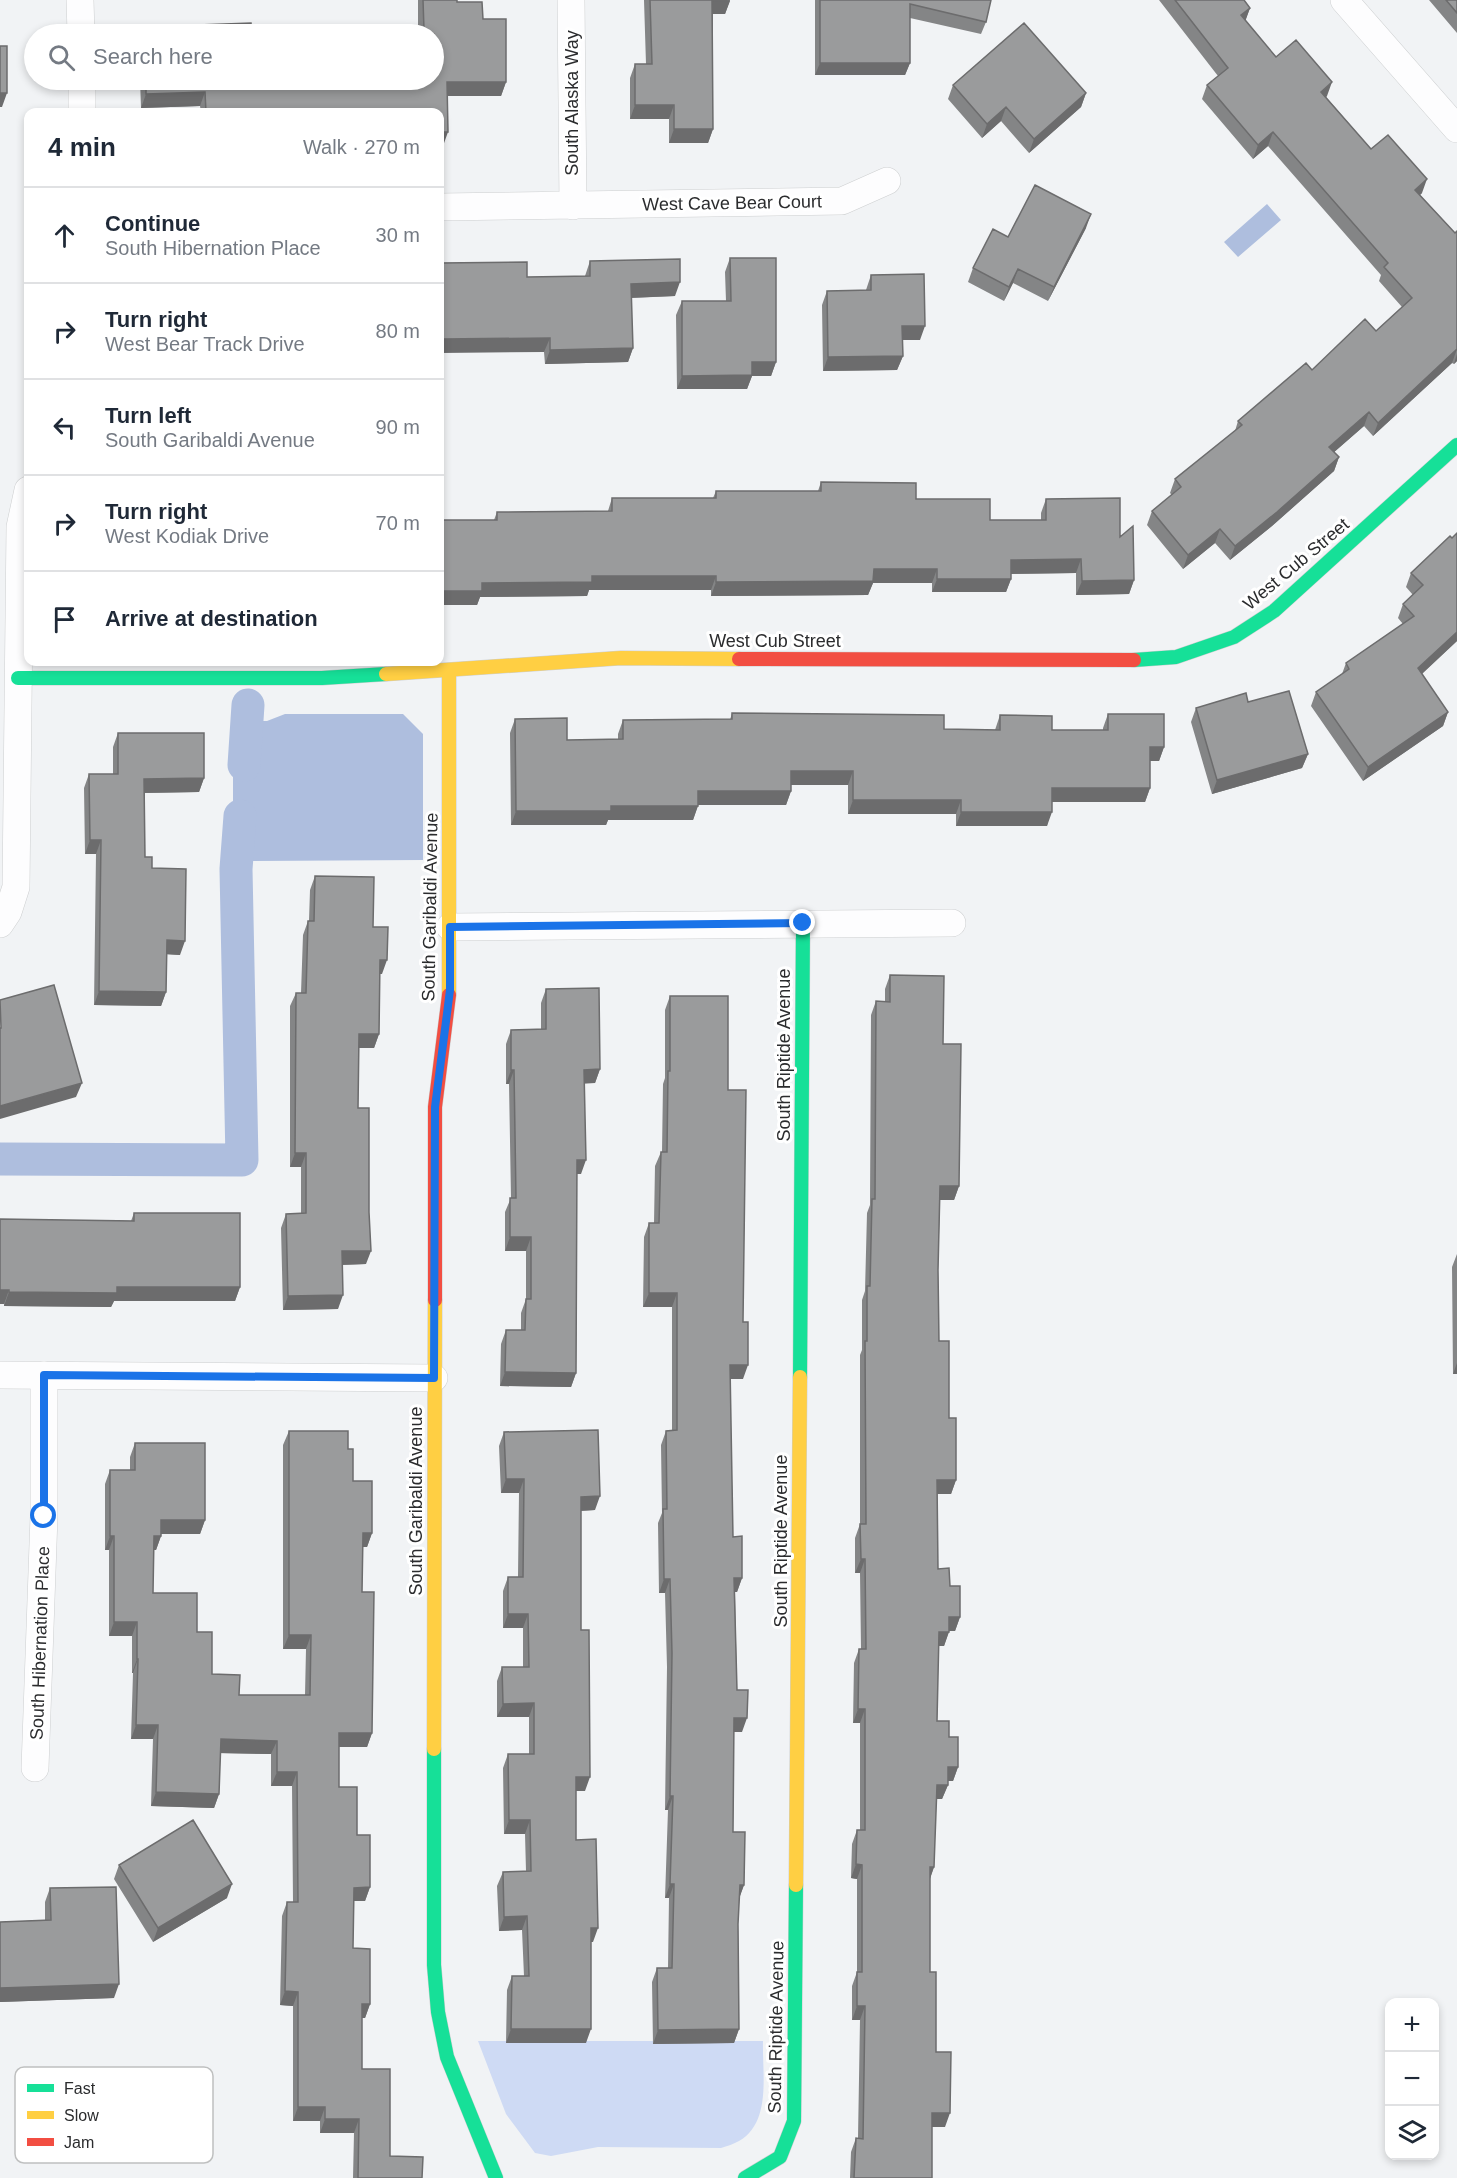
<!DOCTYPE html>
<meta charset="utf-8">
<style>
body{margin:0;font-family:Arial,sans-serif;background:#f2f2f3;color:#1f2937}
.controls{position:absolute;right:18px;bottom:18px;display:grid;overflow:hidden;border-radius:12px;box-shadow:0 3px 9px #0003}
.controls button{width:54px;height:54px;display:grid;place-items:center;padding:0;border:0;border-bottom:2px solid #e0e1e3;background:#fff;color:#1f2937;font:30px sans-serif}
.stop{position:absolute;width:18px;height:18px;margin:-14px;border:4px solid #1a73e8;border-radius:50%;background:#fff}
.stop.end{background:#1a73e8;border-color:#fff;box-shadow:0 2px 6px #0008}
.list{margin:0;padding:0;list-style:none}
h2{display:flex;justify-content:space-between;align-items:center;height:78px;margin:0;padding:0 24px;font-size:26px}
h2 small{font-size:20px;font-weight:400;color:#747a83}
.list li{display:grid;grid-template-columns:39px 1fr auto;gap:18px;align-items:center;box-sizing:border-box;height:96px;padding:0 24px;border-top:2px solid #e0e1e3}
.list b{display:block;font-size:22px;white-space:nowrap}
.list p{margin:0;font-size:20px;white-space:nowrap;color:#747a83}
.list em{font-size:20px;font-style:normal;color:#747a83}
.icon{flex:none;width:33px;height:33px;fill:none;stroke:currentColor;stroke-width:2;stroke-linecap:round;stroke-linejoin:round}
.map{position:relative;flex:none;width:1457px;height:2178px;overflow:hidden}
.search{position:absolute;background:#fff;box-shadow:0 3px 9px #0003;left:24px;top:24px;width:420px;height:66px;display:flex;align-items:center;gap:15px;box-sizing:border-box;padding:0 21px;border-radius:33px;color:#747a83;font-size:22px}
.panel{position:absolute;background:#fff;box-shadow:0 3px 9px #0003;left:24px;top:108px;width:420px;height:558px;border-radius:12px}
.map>svg:first-child{display:block}
.green{fill:#cedaf4}
.water{fill:#aebede}
.lines{fill:none;stroke-linecap:round;stroke-linejoin:round}
.canal{stroke:#aebede;stroke-width:33}
.street-casing{stroke:#cdcfd0;stroke-width:28}
.fast-casing{stroke:#cdcfd0;stroke-width:15}
.slow-casing{stroke:#cdcfd0;stroke-width:15}
.jam-casing{stroke:#cdcfd0;stroke-width:15}
.street{stroke:#fdfdfe;stroke-width:27}
.fast{stroke:#16e098;stroke-width:14}
.slow{stroke:#ffcf43;stroke-width:14}
.jam{stroke:#f24e42;stroke-width:14}
.wall{fill:#848586}
.shaded-wall{fill:#6c6c6d}
.building{fill:#9a9b9c;stroke:#6c6c6d;stroke-width:1.5}
.route{stroke:#1a73e8;stroke-width:8}
.labels{text-anchor:middle;dominant-baseline:central;stroke-width:6;stroke-linejoin:round;paint-order:stroke}
.street-label{font-size:18px;fill:#2b2c2e;stroke:#fff}
.key{fill:#fff;stroke:#bfc0c0;stroke-width:1.5}
.key-label{font-size:16px;fill:#2b2c2e}
</style>
<div class="map">
<svg width="1457" height="2178" viewBox="0 0 1457 2178">
<rect width="100%" height="100%" fill="#f1f3f5"/>
<path class="green" d="M478,2041H763C762,2073 772,2122 739,2141C734,2144 727,2146 721,2148L598,2147L551,2156L535,2153L506,2114Z"/>
<path class="water" d="M1267,204L1281,220L1238,257L1224,242Z
M285,714H403L423,734V860L233,861V721H267Z"/>
<g class="lines">
<path class="canal" d="M244,765L248,705
M0,1159L242,1160L236,869L240,816"/>
<g class="street-casing">
<path id="street" d="M80,0L81,34
M571,0L573,206
M1344,0L1457,129
M82,80V112
M440,207L842,201L887,181
M0,924L8,912L16,887L20,527L28,490
M450,927L952,923
M0,1375L434,1378
M35,1768L44,1516V1375"/>
</g>
<g class="fast-casing">
<path id="fast" d="M1134,660L1176,657L1234,637L1274,611L1457,445
M18,678H322L386,674
M800,1377L803,923
M434,1749V1965L438,2012L447,2057L496,2178
M745,2178L780,2157L794,2121L796,1885"/>
</g>
<g class="slow-casing">
<path id="slow" d="M449,670V995
M386,674L621,658L739,659
M434,1749L435,1300
M796,1885L800,1377"/>
</g>
<g class="jam-casing">
<path id="jam" d="M739,659L1134,660
M435,1300V1107L449,995"/>
</g>
<use href="#street" class="street"/>
<use href="#fast" class="fast"/>
<use href="#slow" class="slow"/>
<use href="#jam" class="jam"/>
</g>
<path class="wall" d="M418,0H457V2L483,19L506,82L501,96H448L443,146H440V112H201L200,106L141,108L140,80H434V34H399L401,31H418Z
M644,0H730L725,14H713V129L708,143H669V119H630V78L635,64H646Z
M815,0H991L986,22L981,34L910,18V63L905,75H815Z
M1159,0H1244L1250,8L1245,21L1276,57L1327,96L1326,97L1371,149L1422,193L1420,195L1455,233L1457,231V361L1454,364L1452,363L1373,436L1364,426L1334,452L1339,457L1334,471L1272,526L1230,560L1215,543L1183,569L1147,525L1152,511L1172,495L1170,493L1175,479L1235,431L1238,421L1312,370L1376,331L1402,307L1379,281L1381,275L1268,146L1253,159L1202,99L1207,85L1218,76Z
M1429,0H1457V33Z
M953,85L1086,93L1081,107L1029,153L1001,121L982,138L948,99Z
M1086,228L1048,301L1013,283L1004,301L968,282L973,268L1008,237Z
M730,258L776,362L771,376H752L747,389H677L676,315L682,301H726L725,272Z
M590,261L675,296L631,298L633,348L628,362L545,364L544,352L527,277L585,276Z
M871,275L920,340H902L903,356L897,370L823,371L822,305L827,291L866,290Z
M821,482L916,499L990,520H1041V513L1046,499L1120,537L1134,580L1129,594L1076,595V573L1011,574V579L1006,592H932V583H873L868,595L711,596V590H589L587,596L480,597L477,605H440L494,520L497,512L608,511L612,498H713L716,491H818Z
M1452,538L1457,641L1422,674L1448,712L1443,726L1363,781L1311,706L1316,692L1342,674L1346,663L1403,624L1398,618L1403,604L1413,595L1406,587L1411,573Z
M1248,702L1308,754L1302,768L1212,794L1191,722L1196,708Z
M732,713L944,729L995,730L1000,715L1052,730H1103V728L1108,714L1164,747L1159,761H1150V788L1145,802H1052L1047,826H956V814H848V785H791V791L786,805H698L693,820H608L606,825H511L510,733L515,719L567,740L618,739V734L623,720H730Z
M118,733L204,778L199,792L145,793V857L152,868L180,955L167,954L166,992L161,1006L94,1005L96,854H85L84,788L89,774H113V747Z
M315,876L373,927L382,974H380L379,1034L374,1048H359L358,1108L366,1264L342,1265L338,1309L283,1310L281,1228L286,1214L301,1213V1167H290V1006L296,993H301L303,935L308,921H309L310,890Z
M890,975L943,1044L959,1186L954,1200H940L938,1270L939,1341L949,1418L956,1480L951,1494H937L938,1569L950,1586L960,1617L955,1631H949L944,1646H938L937,1721L949,1737L958,1767L953,1781H948V1785L942,1799H936L934,1867L930,1879V1972L936,2052L945,2127H932V2178H850L851,2152L856,2138H858L860,2020H852V1986L857,1972V1879L851,1878L852,1844L857,1830H860V1723H853L854,1663L859,1649H861L860,1573H855V1538L860,1524V1355L862,1350V1300L865,1291L867,1213L870,1205L871,1015L876,1001H885V989Z
M546,989L600,1069L595,1083H584L581,1174H577L576,1373L571,1387L500,1386L501,1344L506,1330H521V1313L526,1299V1251H505V1212L511,1198L509,1084H506V1044L511,1030L541,1029V1003Z
M670,996L728,1090L743,1322V1379H730L733,1537L742,1578L737,1592H735L737,1690L742,1732H734L733,1832L744,1885L739,1898L738,1924L739,2029L734,2043L653,2044L652,1982L657,1968H668L669,1898H665L668,1810H665L667,1667L665,1593H659L658,1523L662,1513L661,1445L666,1431L672,1430V1307H643L644,1237L649,1223H654L655,1166L661,1152H662L663,1084L665,1078V1010Z
M134,1213L240,1287L235,1301H114L111,1307L4,1306V1304H0V1219L131,1221Z
M1457,1254V1374H1453L1452,1267Z
M289,1431L348,1449L353,1481L372,1533L367,1547H362V1592L372,1733L367,1747H339V1787L357,1835L370,1887L365,1901H353V1948L370,2004L365,2018H362V2069L390,2156L422,2178H353L354,2133H320V2121H293V2006L280,2005L282,1916L287,1902H293L292,1786H271V1754L220,1753L219,1794L214,1808L151,1806L153,1739H131L133,1673H132V1636H109V1550H105V1484L110,1470H130V1457L135,1443L205,1520L200,1534H161V1536L156,1550H153V1593L197,1632L212,1674L239,1695H305L306,1649H283V1445Z
M504,1432L595,1510L581,1511V1630L585,1791H576V1840L593,1942H591L586,2043H506L507,1990L512,1976H524L522,1930L499,1931L497,1886L503,1872L526,1871L525,1834H504L503,1768L508,1754H529V1717H497V1681L502,1667H523V1628H503V1591L508,1577H518L519,1493H501L499,1446Z
M119,1865L227,1898L153,1942L114,1879Z
M50,1888L114,1998L0,2002V1922L45,1920V1902Z"/>
<path class="shaded-wall" d="M712,1H730L725,14H707Z
M1250,8L1245,22L1241,15Z
M820,63H910L905,75H815Z
M447,82H506L501,96H442Z
M1332,82L1327,96L1316,106L1321,92Z
M205,92L200,106L141,108L146,94Z
M0,93H7L2,107H0Z
M1086,93L1081,107L1029,153L1034,139Z
M635,105H674L669,119H630Z
M1006,107L1001,121L982,138L987,124Z
M674,129H713L708,143H669Z
M440,132H448L443,146H440Z
M1273,132L1268,146L1253,159L1258,145Z
M1427,179L1422,193L1410,204L1415,190Z
M1091,214L1086,228L1048,301L1054,287Z
M1018,269L1013,283L1004,301L1009,287Z
M680,282L675,296L626,298L631,284Z
M902,326H925L920,340H897Z
M550,338L544,352L440,353V339Z
M633,348L628,362L545,364L550,350Z
M1457,349L1452,363L1373,436L1378,423Z
M1457,354V361L1454,364Z
M903,356L897,370L823,371L828,357Z
M752,362H776L771,376H752L747,389H677L682,376Z
M1369,412L1364,426L1324,461L1329,447Z
M1339,457L1334,471L1272,526L1230,560L1235,546Z
M1220,529L1215,543L1183,569L1188,555Z
M1081,559L1076,573L1006,574L1011,560Z
M874,569H937L932,583H873L868,595L711,596L716,582Z
M592,576H716L711,590H589L587,596L480,597L477,605H440V591L482,583Z
M937,579H1011L1006,592H932Z
M1134,580L1129,594L1076,595L1082,581Z
M1457,632V641L1413,682L1418,668Z
M1448,712L1443,726L1363,781L1368,767Z
M1150,747H1164L1159,761H1145Z
M1308,754L1302,768L1212,794L1217,780Z
M791,771H853L848,785H786Z
M204,778L199,792L139,793L144,779Z
M1052,788H1150L1145,802H1047Z
M698,791H791L786,805H693Z
M853,800H961L956,814H848Z
M611,806H698L693,820H608L606,825H511L516,811Z
M961,812H1052L1047,826H956Z
M90,840H101L96,854H85Z
M167,940L185,941L180,955L162,954Z
M380,960H387L382,974H375Z
M99,991L166,992L161,1006L94,1005Z
M359,1034H379L374,1048H354Z
M600,1069L595,1083L579,1084L584,1070Z
M511,1070H514L509,1084H506Z
M82,1083L76,1097L0,1119V1106Z
M295,1153H306L301,1167H290Z
M577,1160H586L581,1174H572Z
M940,1186H959L954,1200H935Z
M510,1237H531L526,1251H505Z
M342,1251H371L366,1264L337,1265Z
M117,1287H240L235,1301H114L111,1307L4,1306L9,1292Z
M0,1290H9L4,1304H0Z
M649,1293H677L672,1307H643Z
M343,1295L338,1309L283,1310L288,1296Z
M1457,1363V1374H1453Z
M730,1365H748L743,1379H725Z
M505,1372L576,1373L571,1387L500,1386Z
M506,1479H524L519,1493H501Z
M937,1480H956L951,1494H932Z
M600,1496L595,1510L576,1511L581,1497Z
M161,1520H205L200,1534H156Z
M363,1533H372L367,1547H357Z
M110,1536H114L109,1550H105Z
M154,1536H161L156,1550H148Z
M861,1559H865L860,1573H855Z
M734,1578H742L737,1592H729Z
M664,1579H670L665,1593H659Z
M508,1614H528L523,1628H503Z
M949,1617H960L955,1631H944Z
M114,1622H137L132,1636H109Z
M939,1632H949L944,1646H934Z
M289,1635H311L306,1649H283Z
M137,1659H138L133,1673H132Z
M534,1703L529,1717H497L503,1704Z
M858,1709H865L860,1723H853Z
M734,1718H747L742,1732H729Z
M136,1725H158L153,1739H131Z
M339,1733H372L367,1747H334Z
M221,1739L277,1741L271,1754L216,1753Z
M948,1767H958L953,1781H942Z
M277,1772H297L292,1786H271Z
M576,1777H590L585,1791H571Z
M937,1785H948L942,1799H932Z
M156,1792L219,1794L214,1808L151,1806Z
M670,1796H673L668,1810H665Z
M509,1820H530L525,1834H504Z
M856,1864L862,1865L857,1879L851,1878Z
M930,1867H934L929,1881Z
M232,1884L227,1898L153,1942L158,1928Z
M670,1884H674L669,1898H665Z
M740,1885H744L739,1899Z
M370,1887L365,1901H349L354,1888Z
M527,1916L522,1930L499,1931L504,1917Z
M591,1928H598L593,1942H586Z
M119,1984L114,1998L0,2002V1988Z
M285,1991L298,1992L293,2006L280,2005Z
M362,2004H370L365,2018H356Z
M857,2006H865L860,2020H852Z
M511,2029H591L586,2043H506Z
M739,2029L734,2043L653,2044L658,2030Z
M298,2107H325L320,2121H293Z
M932,2113H950L945,2127H927Z
M325,2119H359L354,2133H320Z"/>
<path class="building" d="M423,0H457V2H482L483,19H506V82H447L448,132H440V112H206L205,92L146,94V80H434V34H401V31L424,30Z
M650,0H730L712,1L713,129H674V105H635V64H652Z
M820,0H991L986,22L910,4V63H820Z
M1175,0H1244L1250,8L1241,15L1276,57L1296,40L1332,82L1321,92L1371,149L1388,135L1427,179L1415,190L1455,233L1457,231V349L1378,423L1369,412L1329,447L1339,457L1277,512L1235,546L1220,529L1188,555L1152,511L1181,487L1175,479L1242,425L1238,421L1306,363L1312,370L1365,319L1376,331L1412,298L1384,267L1388,263L1273,132L1258,145L1207,85L1228,68Z
M1446,0H1457V13Z
M251,23L252,34H144V27Z
M1024,23L1086,93L1034,139L1006,107L987,124L953,85Z
M0,46H7V93H0Z
M1035,185L1091,214L1054,287L1018,269L1009,287L973,268L993,229L1008,237Z
M730,258H776V362H752V375L682,376V301H731Z
M680,259V282L631,284L633,348L550,350V338L440,339V263L527,262V277L590,276V261Z
M924,274L925,326H902L903,356L828,357L827,291L871,290V275Z
M821,482L916,483V499H990V520H1046V499L1120,498V537L1133,526L1134,580L1082,581L1081,559L1011,560V579H937V569H874L873,581L716,582V576H592V582L482,583V591H440V520H497V512L612,511V498H716V491H821Z
M1457,533V632L1418,668L1448,712L1368,767L1316,692L1349,669L1346,663L1414,616L1403,604L1423,585L1411,573L1450,536L1452,538Z
M1289,691L1308,754L1217,780L1196,708L1246,693L1248,702Z
M732,713L944,715V729L1000,730V715L1052,716V730H1108V714H1164V747H1150V788H1052V812H961V800H853V771H791V791H698V806H611V811H516L515,719L567,718V740L623,739V720L732,719Z
M118,733H204V778L144,779L145,857H152V868L186,869L185,941L167,940L166,992L99,991L101,840H90L89,774H118Z
M315,876L374,877L373,927H388L387,960H380L379,1034H359L358,1108H369V1212L371,1251H342L343,1295L288,1296L286,1214L306,1213V1153H295L296,993H306L308,921H314Z
M890,975L944,976L943,1044H961L959,1186H940L938,1270L939,1341H949V1418H956V1480H937L938,1569L949,1568L950,1586H960V1617H949V1632H939L937,1721H949V1737H958V1767H948V1785H937L934,1867H930V1972H936V2052H951L950,2113H932V2178H854L856,2138L863,2139L865,2006H857V1972H862V1865L856,1864L857,1830H865V1709H858L859,1649H866L865,1559H861L860,1524H866L865,1341H867V1286H870L872,1199H875L876,1001L890,1002Z
M54,985L82,1083L0,1106V1028H1L0,1000Z
M599,988L600,1069L584,1070L586,1160H577L576,1373L505,1372L506,1330H525L526,1299H531V1237H510V1198H516L514,1070H511V1030L546,1029V989Z
M670,996H728V1090H746L743,1322H748V1365H730L733,1537L742,1536V1578H734L737,1690H748L747,1718H734L733,1832H745L744,1885H740L738,1924L739,2029L658,2030L657,1968H672L674,1884H670L673,1796H670L672,1653L670,1579H664L663,1509H667L666,1431L677,1430V1293H649V1223H659L661,1152H667L668,1071H670Z
M134,1213H240V1287H117V1293L9,1292V1290H0V1219L134,1221Z
M598,1430L600,1496L581,1497V1630H589L590,1777H576V1840L596,1839L598,1928H591V2029H511L512,1976H529L527,1916L504,1917L503,1872L531,1871L530,1820H509L508,1754H534V1703L503,1704L502,1667H529L528,1614H508V1577H523L524,1479H506L504,1432Z
M289,1431H348V1449H353V1481H372V1533H363L362,1592H374L372,1733H339V1787H357V1835H370V1887L354,1888L353,1948L370,1949V2004H362V2069H390V2156L423,2157L422,2178H358L359,2119H325V2107H298V1992L285,1991L287,1902H298L297,1772H277V1741L221,1739L219,1794L156,1792L158,1725H136L138,1659H137V1622H114V1536H110V1470H135V1443H205V1520H161V1536H154L153,1593H197V1632H212V1674L240,1675L239,1695H310L311,1635H289Z
M193,1820L232,1884L158,1928L119,1865Z
M116,1887L119,1984L0,1988V1922L51,1920L50,1888Z"/>
<g class="lines">
<path class="route" d="M44,1516V1375L434,1378L435,1107L450,990V927L803,923"/>
</g>
<g class="labels">
<g class="street-label">
<text transform="translate(572 103) rotate(-90)">South Alaska Way</text>
<text transform="translate(732 203) rotate(-1)">West Cave Bear Court</text>
<text transform="translate(1296 564) rotate(-40)">West Cub Street</text>
<text x="775" y="641">West Cub Street</text>
<text transform="translate(430 907) rotate(-89)">South Garibaldi Avenue</text>
<text transform="translate(784 1055) rotate(-90)">South Riptide Avenue</text>
<text transform="translate(416 1501) rotate(-90)">South Garibaldi Avenue</text>
<text transform="translate(781 1541) rotate(-90)">South Riptide Avenue</text>
<text transform="translate(40 1643) rotate(-88)">South Hibernation Place</text>
<text transform="translate(776 2027) rotate(-89)">South Riptide Avenue</text>
</g>
</g>
<rect x="15" y="2067" width="198" height="96" rx="9" class="key"/>
<rect x="27" y="2084" width="27" height="8" fill="#16e098"/>
<rect x="27" y="2111" width="27" height="8" fill="#ffcf43"/>
<rect x="27" y="2138" width="27" height="8" fill="#f24e42"/>
<g class="key-label">
<text x="64" y="2094">Fast</text>
<text x="64" y="2121">Slow</text>
<text x="64" y="2148">Jam</text>
</g>
</svg>
<div class="controls">
<button>+</button>
<button>−</button>
<button><svg class="icon" aria-label="layers" viewBox="0 0 24 24"><path d="M12 4l9 5-9 5-9-5zM3 14l9 5 9-5"/></svg></button>
</div>
<div class="stop" style="left:44px;top:1516px"></div>
<div class="stop end" style="left:803px;top:923px"></div>
<div class="search"><svg class="icon" aria-label="search" viewBox="0 0 24 24"><circle cx="10" cy="10" r="6"/><path d="M15 15l6 6"/></svg>Search here</div>
<section class="panel">
<h2>4 min<small>Walk · 270 m</small></h2>
<ul class="list">
<li><svg class="icon" aria-label="ahead" viewBox="0 0 24 24"><path d="M12 20V5M6 11l6-6 6 6"/></svg><div><b>Continue</b><p>South Hibernation Place</p></div><em>30 m</em></li>
<li><svg class="icon" aria-label="right" viewBox="0 0 24 24"><path d="M7 20v-9h11M14 6l5 5-5 5"/></svg><div><b>Turn right</b><p>West Bear Track Drive</p></div><em>80 m</em></li>
<li><svg class="icon" aria-label="left" viewBox="0 0 24 24"><path d="M17 20v-9H6M10 6l-5 5 5 5"/></svg><div><b>Turn left</b><p>South Garibaldi Avenue</p></div><em>90 m</em></li>
<li><svg class="icon" aria-label="right" viewBox="0 0 24 24"><path d="M7 20v-9h11M14 6l5 5-5 5"/></svg><div><b>Turn right</b><p>West Kodiak Drive</p></div><em>70 m</em></li>
<li><svg class="icon" aria-label="arrive" viewBox="0 0 24 24"><path d="M6 21V4h12l-3 4 3 4H6"/></svg><div><b>Arrive at destination</b></div></li>
</ul>
</section>
</div>
